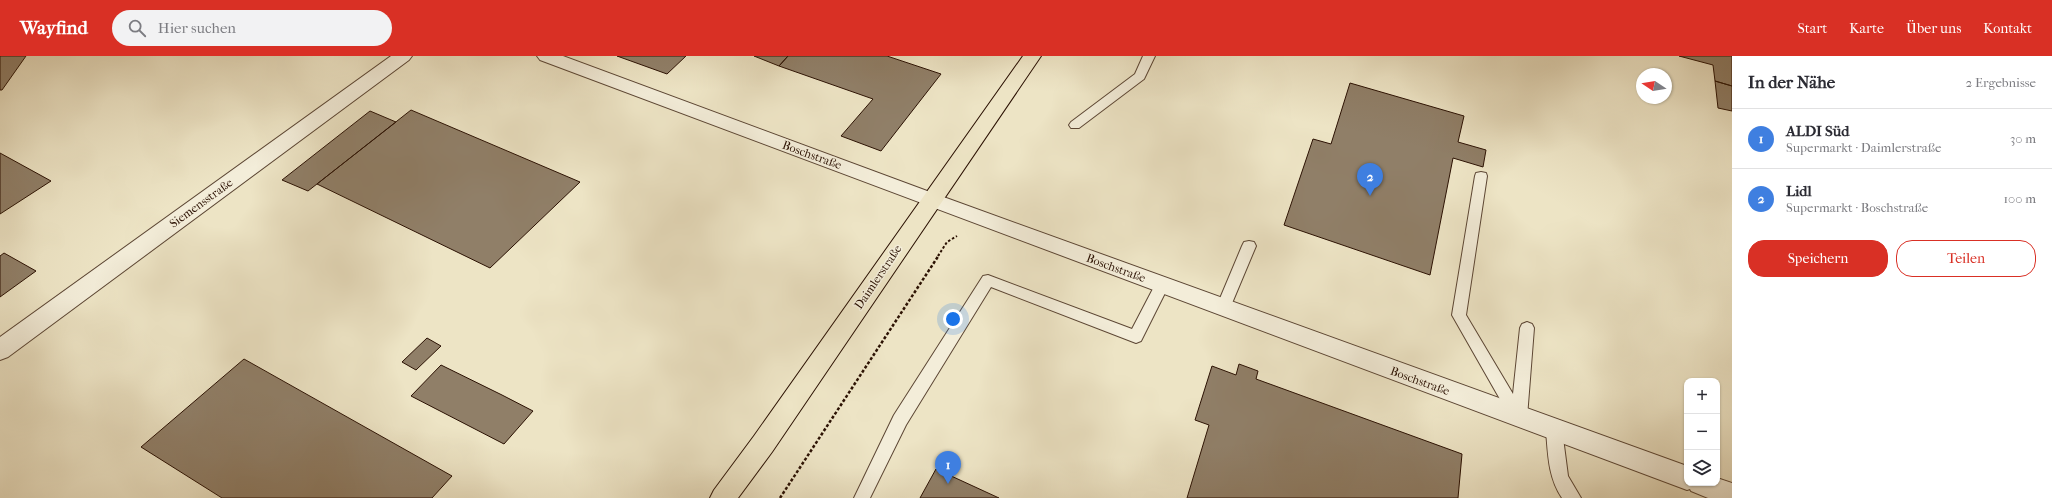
<!DOCTYPE html>
<html lang="de">
<meta charset="utf-8">
<style>
body{margin:0;font-family:"IM FELL French Canon",serif;background:#f2f2f3;color:#2b2b33}
.controls{position:absolute;right:12px;bottom:12px;display:grid;overflow:hidden;border-radius:8px;box-shadow:0 1px 3px #0004}
.controls button{width:36px;height:36px;display:grid;place-items:center;padding:0;border:0;border-bottom:1px solid #e1e1e2;background:#fff;color:#2b2b33;font:20px sans-serif}
.compass{position:absolute;left:1636px;top:12px;width:36px;height:36px;border-radius:50%;background:#fff;box-shadow:0 1px 3px #0004;rotate:282deg}
.you{position:absolute;left:953px;top:263px;width:14px;height:14px;margin:-10px;border:3px solid #fff;border-radius:50%;background:#1a73e8;box-shadow:0 0 0 6px #1a73e833}
.badge{display:grid;place-items:center;width:26px;height:26px;border-radius:50%;background:#d93025;color:#fff;font-size:13px;font-weight:700}
.pin{position:absolute;translate:-50% -33px;filter:drop-shadow(0 1px 2px #0008)}
.pin::after{content:'';position:absolute;top:21px;width:14px;height:12px;background:inherit;clip-path:polygon(0 0,100% 0,50% 100%)}
.list{margin:0;padding:0;list-style:none}
h2{display:flex;justify-content:space-between;align-items:center;height:52px;margin:0;padding:0 16px;font-size:17px}
h2 small{font-size:13px;font-weight:400;color:#7c7c81}
.list li{display:grid;grid-template-columns:26px 1fr auto;gap:12px;align-items:center;box-sizing:border-box;height:60px;padding:0 16px;border-top:1px solid #e1e1e2}
.list b{display:block;font-size:15px;white-space:nowrap}
.list p{margin:0;font-size:13px;white-space:nowrap;color:#7c7c81}
.list em{font-size:13px;font-style:normal;color:#7c7c81}
.actions{display:flex;gap:8px;padding:12px 16px}
.actions a{flex:1;padding:9px 0;border:1px solid #d93025;border-radius:16px;text-align:center;font-size:14px;color:#d93025}
.actions .main{background:#d93025;color:#fff}
.icon{flex:none;width:22px;height:22px;fill:none;stroke:currentColor;stroke-width:2;stroke-linecap:round;stroke-linejoin:round}
.map{position:relative;flex:none;width:1732px;height:442px;overflow:hidden}
header{display:flex;align-items:center;gap:24px;box-sizing:border-box;height:56px;padding:0 20px;background:#d93025;color:#fff}
header strong{font-size:19px}
nav{display:flex;gap:22px;margin-inline-start:auto;font-size:14px}
.search{width:280px;height:36px;background:#f2f2f3;display:flex;align-items:center;gap:10px;box-sizing:border-box;padding:0 14px;border-radius:22px;color:#7c7c81;font-size:15px}
main{display:flex}
aside{flex:1;background:#fff}
.map>svg:first-child{display:block}
.building{fill:#907f68;stroke:#2b1103}
.lines{fill:none;stroke-linecap:round;stroke-linejoin:round}
.service-casing{stroke:#5c4634;stroke-width:2}
.minor-casing{stroke:#5c4634;stroke-width:2}
.primary-casing{stroke:#2b1103;stroke-width:2}
.path-far1{stroke:#2b1103;stroke-width:2;stroke-dasharray:2.5 2;stroke-linecap:butt}
.path{stroke:#2b1103;stroke-width:2.5;stroke-dasharray:3 2;stroke-linecap:butt}
.service{fill:#f3edd9;fill-rule:evenodd}
.minor{fill:#f3edd9;fill-rule:evenodd}
.primary{fill:#ede4c5;fill-rule:evenodd}
.labels{text-anchor:middle;dominant-baseline:central;stroke-width:3;stroke-linejoin:round;paint-order:stroke}
.street-label{font-size:12px;fill:#2b1103;stroke:#f3edd9}
</style>
<header>
<strong>Wayfind</strong>
<div class="search"><svg class="icon" aria-label="search" viewBox="0 0 24 24"><circle cx="10" cy="10" r="6"/><path d="M15 15l6 6"/></svg>Hier suchen</div>
<nav><a>Start</a><a>Karte</a><a>Über uns</a><a>Kontakt</a></nav>
</header>
<main>
<div class="map">
<svg width="1732" height="442" viewBox="0 0 1732 442">
<rect width="100%" height="100%" fill="#ede4c5"/>
<filter id="stains"><feTurbulence type="fractalNoise" baseFrequency=".005" numOctaves="4"/><feColorMatrix values="0 0 0 0 .2 0 0 0 0 .09 0 0 0 0 .02 0 0 0 .5 -.17"/></filter>
<radialGradient id="worn" r=".72"><stop offset=".6" stop-color="#630" stop-opacity="0"/><stop offset="1" stop-color="#630" stop-opacity=".3"/></radialGradient>
<path class="building" d="M0,0H26L2,34H0Z
M617,0H686L667,18Z
M754,0H788L779,10Z
M788,0H887L941,18L881,95L841,80L873,43L779,10Z
M1679,0H1732V30L1715,25L1713,9Z
M1715,25L1732,30V55L1718,52Z
M1350,27L1464,60L1458,86L1486,94L1483,111L1453,102L1430,219L1284,169L1313,83L1331,88Z
M411,54L580,126L490,212L317,128Z
M370,55L396,66L308,135L282,124Z
M0,97L51,125L0,158Z
M4,197L36,215L0,241V200Z
M427,282L441,290L416,314L402,306Z
M244,303L452,420L432,442H222L141,391Z
M1239,308L1258,315L1256,323L1462,398L1458,442H1187L1209,369L1195,364L1212,310L1236,319Z
M441,309L502,339L533,355L504,388L411,340Z
M936,413L999,442H920Z"/>
<g class="lines">
<g class="service-casing">
<path id="service" d="M1143,0H1155L1144,23L1079,72H1071L1069,69L1071,66L1135,18Z
M1481,116L1486,117L1487,120L1466,259L1513,338L1520,272L1522,268L1527,266L1532,268L1534,272L1527,361L1525,366L1519,368L1513,366L1452,259L1475,120L1476,117Z
M1249,185L1254,186L1256,190L1230,252L1228,256L1223,258L1218,256L1216,252L1242,190L1244,186Z
M988,219L1132,273L1157,225L1162,224L1167,225L1169,229L1141,285L1136,287L991,231L906,369L870,442H854L894,359L983,220Z
M1554,367L1560,369L1562,374L1568,420L1581,442H1562C1548,421 1548,398 1546,374L1548,369Z"/>
</g>
<g class="minor-casing">
<path id="minor" d="M391,0H412L409,4L8,301L0,304V281Z
M537,0H563L938,139L1687,410V427H1717V422L1732,427V442H1708L1691,435L1690,433L1687,434L540,4Z"/>
</g>
<g class="primary-casing">
<path id="primary" d="M1023,0H1041L772,396L738,442H710L714,434L754,380Z"/>
</g>
<path class="path-far1" d="M938,200L947,186L957,180"/>
<path class="path" d="M780,442L939,199"/>
<use href="#service" class="service"/>
<use href="#minor" class="minor"/>
<use href="#primary" class="primary"/>
</g>
<g class="labels">
<g class="street-label">
<text transform="translate(812 99) rotate(20)">Boschstraße</text>
<text transform="translate(201 147) rotate(-36)">Siemensstraße</text>
<text transform="translate(1116 212) rotate(20)">Boschstraße</text>
<text transform="translate(878 221) rotate(-56)">Daimlerstraße</text>
<text transform="translate(1420 325) rotate(20)">Boschstraße</text>
</g>
</g>
<rect width="100%" height="100%" filter="url(#stains)"/>
<rect width="100%" height="100%" fill="url(#worn)"/>
</svg>
<div class="controls">
<button>+</button>
<button>−</button>
<button><svg class="icon" aria-label="layers" viewBox="0 0 24 24"><path d="M12 4l9 5-9 5-9-5zM3 14l9 5 9-5"/></svg></button>
</div>
<svg class="compass" viewBox="-18 -18 36 36"><path d="M0-13l5 13h-10z" fill="#e53935"/><path d="M0 13l5-13h-10z" fill="#7c7c81"/></svg>
<div class="you"></div>
<div class="pin badge" style="left:948px;top:428px;background:#3f7fe0">1</div>
<div class="pin badge" style="left:1370px;top:140px;background:#3f7fe0">2</div>
</div>
<aside>
<h2>In der Nähe<small>2 Ergebnisse</small></h2>
<ul class="list">
<li><span class="badge" style="background:#3f7fe0">1</span><div><b>ALDI Süd</b><p>Supermarkt · Daimlerstraße</p></div><em>30 m</em></li>
<li><span class="badge" style="background:#3f7fe0">2</span><div><b>Lidl</b><p>Supermarkt · Boschstraße</p></div><em>100 m</em></li>
</ul>
<div class="actions"><a class="main">Speichern</a><a>Teilen</a></div>
</aside>
</main>
